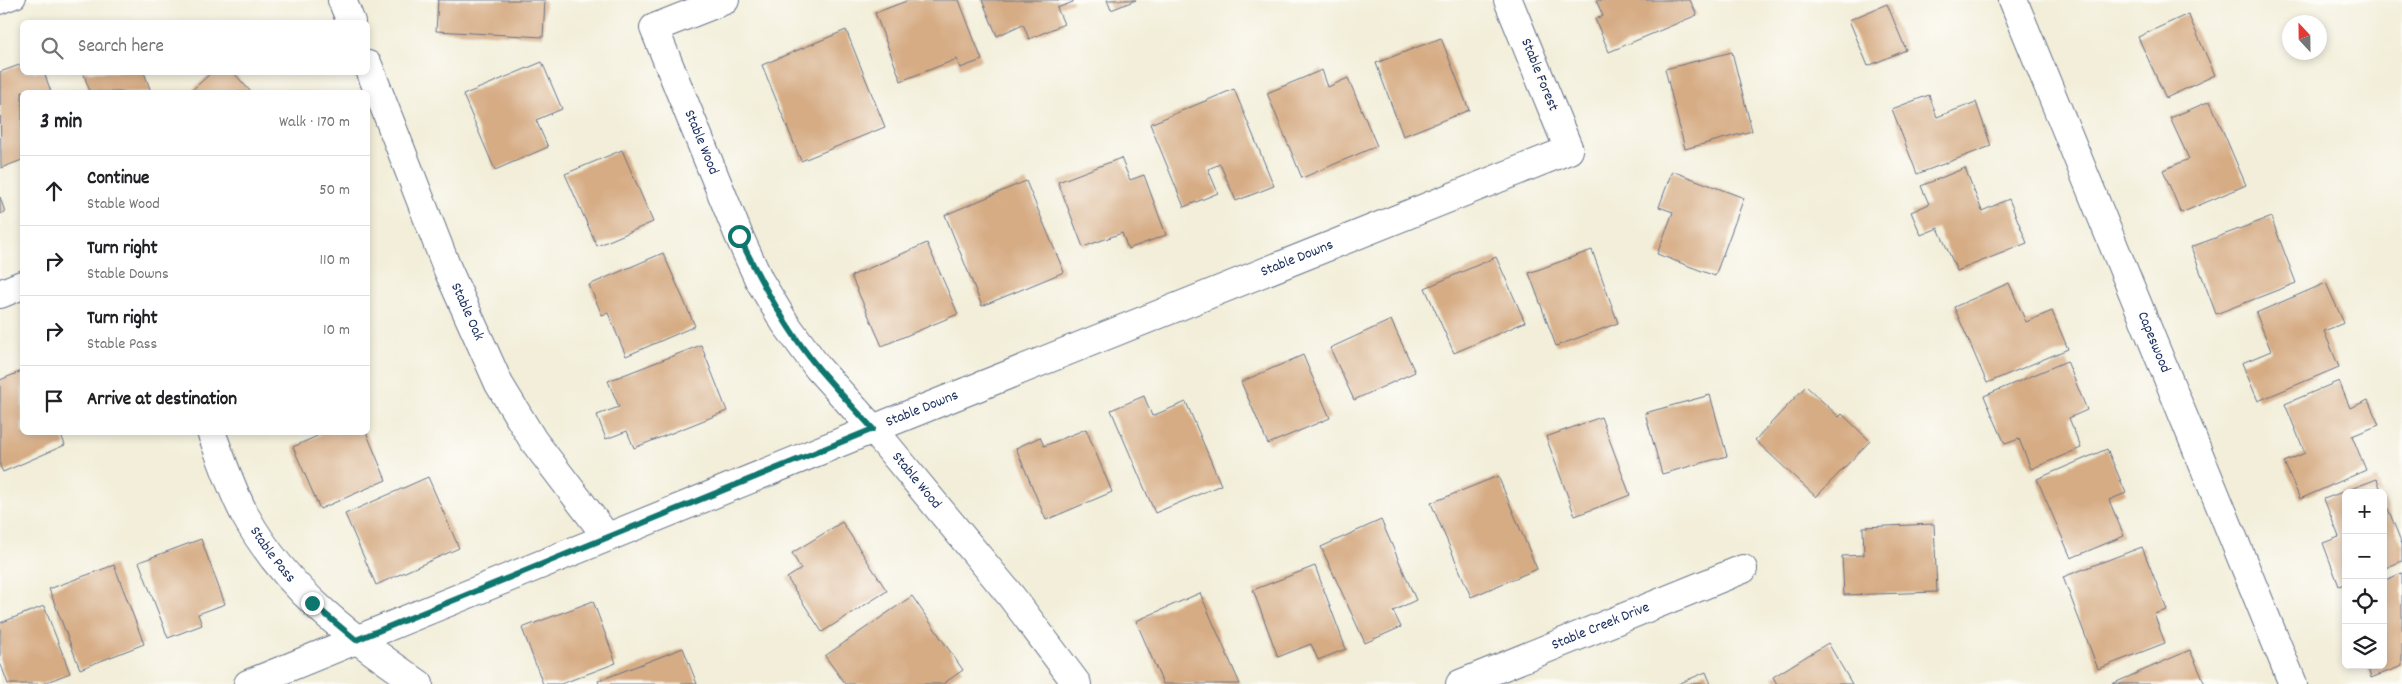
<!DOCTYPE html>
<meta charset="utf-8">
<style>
body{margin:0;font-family:Dekko,sans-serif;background:#f2f2f2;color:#202124}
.controls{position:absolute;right:15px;bottom:15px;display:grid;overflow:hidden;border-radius:8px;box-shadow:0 2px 8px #0003}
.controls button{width:45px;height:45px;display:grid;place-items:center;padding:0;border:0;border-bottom:1px solid #e0e0e0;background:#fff;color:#202124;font:25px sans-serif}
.compass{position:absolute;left:2282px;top:15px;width:45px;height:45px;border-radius:50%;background:#fff;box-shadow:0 2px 8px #0003;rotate:338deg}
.stop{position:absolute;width:15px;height:15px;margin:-11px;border:4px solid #0f766e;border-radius:50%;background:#fff}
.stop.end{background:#0f766e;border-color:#fff;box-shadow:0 1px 5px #0008}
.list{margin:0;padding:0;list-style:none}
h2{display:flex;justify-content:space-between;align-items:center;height:65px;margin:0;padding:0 20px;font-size:21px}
h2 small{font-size:16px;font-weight:400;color:#757577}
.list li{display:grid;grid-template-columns:32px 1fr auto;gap:15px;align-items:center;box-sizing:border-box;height:70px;padding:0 20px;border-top:1px solid #e0e0e0}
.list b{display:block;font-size:19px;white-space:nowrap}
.list p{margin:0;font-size:16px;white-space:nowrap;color:#757577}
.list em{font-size:16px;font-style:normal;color:#757577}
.icon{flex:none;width:28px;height:28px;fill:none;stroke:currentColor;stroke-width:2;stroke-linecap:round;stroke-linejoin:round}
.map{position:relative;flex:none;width:2402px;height:684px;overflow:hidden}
.search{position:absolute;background:#fff;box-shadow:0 2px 8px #0003;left:20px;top:20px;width:350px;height:55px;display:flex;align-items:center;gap:12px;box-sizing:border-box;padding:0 18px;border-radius:8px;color:#757577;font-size:19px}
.panel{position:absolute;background:#fff;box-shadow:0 2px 8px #0003;left:20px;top:90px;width:350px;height:345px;border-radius:8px}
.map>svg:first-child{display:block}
.building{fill:#d6ac84}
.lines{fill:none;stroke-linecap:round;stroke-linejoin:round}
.lane-casing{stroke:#667289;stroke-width:16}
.street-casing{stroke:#667289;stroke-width:30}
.lane{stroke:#fff;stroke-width:14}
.street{stroke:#fff;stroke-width:28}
.route{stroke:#0f766e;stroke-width:6}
.labels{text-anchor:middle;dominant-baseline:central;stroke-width:4;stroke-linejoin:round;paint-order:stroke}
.street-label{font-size:15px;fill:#1b2f5e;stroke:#fdfcf7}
</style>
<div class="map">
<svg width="2402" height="684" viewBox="0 0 2402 684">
<rect width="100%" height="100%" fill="#fdfcf7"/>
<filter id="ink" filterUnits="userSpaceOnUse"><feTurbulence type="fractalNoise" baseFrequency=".02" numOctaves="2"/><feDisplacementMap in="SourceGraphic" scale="10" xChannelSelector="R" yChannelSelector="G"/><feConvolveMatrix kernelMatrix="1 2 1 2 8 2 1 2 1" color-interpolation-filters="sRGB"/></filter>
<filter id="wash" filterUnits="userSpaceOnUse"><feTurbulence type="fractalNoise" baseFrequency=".0096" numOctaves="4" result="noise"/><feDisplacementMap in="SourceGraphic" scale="20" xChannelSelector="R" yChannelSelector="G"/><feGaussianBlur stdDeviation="1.12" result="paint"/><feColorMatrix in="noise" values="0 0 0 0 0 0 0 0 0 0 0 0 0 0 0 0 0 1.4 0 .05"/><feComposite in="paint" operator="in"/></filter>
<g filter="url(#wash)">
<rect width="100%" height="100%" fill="#f2eed9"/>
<g id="blocks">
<path class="building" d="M438,0H545L543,37L436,31Z
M909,0H959L982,60L960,68L957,59L901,81L875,13Z
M982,0H1073V2L1057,8L1064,24L1029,39L1023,24L997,36Z
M1107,0H1136L1111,10Z
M1596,0H1690L1697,15L1609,52L1595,19L1603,16Z
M1887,4L1906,50L1868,66L1849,20Z
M2188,14L2215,75L2166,98L2138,37Z
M846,30L885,127L801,161L762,65Z
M1441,38L1469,110L1403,136L1376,63Z
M1732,52L1752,131L1685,149L1665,69Z
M542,62L562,109L536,120L548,147L495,170L463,95Z
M22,64V72H44L51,92H22V160L1,168L0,72Z
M1322,70L1328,87L1348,78L1377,146L1302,178L1267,93Z
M83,72H144L151,92H90Z
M212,72H233L251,92H190Z
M1234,89L1274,186L1236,201L1220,164L1208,169L1218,193L1184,207L1150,124Z
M1929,95L1937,117L1976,102L1991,146L1917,174L1892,109Z
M2210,101L2246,185L2181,213L2163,170L2189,159L2170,118Z
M622,150L653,222L597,246L565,174Z
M1121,158L1130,180L1144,175L1166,235L1128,249L1122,233L1083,247L1058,182Z
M1965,168L1982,211L2009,199L2027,243L1957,271L1938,228L1921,235L1911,212L1929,204L1921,186Z
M1672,171L1744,198L1715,276L1657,254L1673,212L1659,207Z
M1026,181L1064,272L982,306L945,215Z
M0,197L5,212L0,214Z
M2271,217L2296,283L2216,314L2191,247Z
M927,243L958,314L882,346L851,276Z
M1592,250L1618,323L1556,346L1529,273Z
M663,253L695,326L626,356L608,313L602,315L589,285Z
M1496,257L1525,322L1454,353L1425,288Z
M2009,283L2026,322L2052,311L2068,349L1987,383L1954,307Z
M2326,283L2344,323L2324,331L2339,367L2258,401L2242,363L2271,351L2256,313Z
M1391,320L1415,372L1354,400L1330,348Z
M701,345L727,411L634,448L627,431L606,439L597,415L619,407L608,381Z
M1303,355L1330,418L1268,444L1241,382Z
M2067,361L2087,410L2069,418L2081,448L2031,469L2019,439L2005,444L1984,396Z
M22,371V432H60L65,445L3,472L0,466V380Z
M2339,381L2350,408L2368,400L2379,425L2352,436L2366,470L2300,499L2284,462L2305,453L2285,404Z
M1806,386L1839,417L1842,414L1870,441L1816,497L1755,440Z
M1710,395L1727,456L1662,474L1645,413Z
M1144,396L1152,416L1186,402L1221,485L1155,513L1111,410Z
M1601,417L1630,495L1575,516L1546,437Z
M1086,429L1112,492L1046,520L1016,448L1040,437L1044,446Z
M326,432H366L386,480L320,509L293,447Z
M2107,449L2126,493L2109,500L2124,536L2071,558L2037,479Z
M1498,476L1537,569L1471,597L1431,503Z
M428,477L459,548L376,585L345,514Z
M2377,479L2382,493H2346V583L2339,586L2323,543L2339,537L2324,499Z
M2383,496L2402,544V561L2383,569Z
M1381,520L1416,600L1393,611L1401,627L1365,643L1321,547Z
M842,522L887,591L822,632L787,578L801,569L792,553Z
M1934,524L1937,592L1844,595L1842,556L1864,555L1863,527Z
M201,539L225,604L198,614L202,625L168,638L139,562Z
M2142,547L2167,610L2154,614L2165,643L2098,669L2063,577Z
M114,565L144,644L80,669L49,589Z
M1315,566L1346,649L1318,660L1311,644L1278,657L1253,590Z
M2402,573V666L2371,678L2367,665H2383V581Z
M1200,593L1240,684H1163L1136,621Z
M912,596L963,670L943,684H845L825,656Z
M593,601L616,663L561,684H543L522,628Z
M44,606L70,673L42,684H8L0,662V623Z
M1828,643L1852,684H1777L1773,677Z
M683,648L697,684H599L598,681Z
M2190,650L2205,684H2112Z
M1706,672L1711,684H1678Z"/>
</g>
</g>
<g filter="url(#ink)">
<use href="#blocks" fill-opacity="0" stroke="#667289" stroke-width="1"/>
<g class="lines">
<g class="lane-casing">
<path id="lane" d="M0,7L18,0"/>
</g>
<g class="street-casing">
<g id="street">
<path d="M342,0L351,22"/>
<path id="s1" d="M725,0L654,28L739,236L759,280L785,323L818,368L873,429L1011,596L1077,684"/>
<path id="s2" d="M2013,0L2293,684"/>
<path id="s3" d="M368,65L447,268L499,384L533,440L607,537"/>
<path d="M0,294L22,285"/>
<path id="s4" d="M211,432C222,460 232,491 246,517C288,592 350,636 419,684"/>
<path id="s5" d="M248,684L873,429L1569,150L1508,0"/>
<path id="s6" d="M1460,684L1743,569"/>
</g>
</g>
<use href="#lane" class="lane"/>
<use href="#street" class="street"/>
</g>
</g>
<g class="lines" filter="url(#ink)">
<path class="route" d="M312,603L356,640L873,429C855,409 837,390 819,369C786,329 761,283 739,236"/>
</g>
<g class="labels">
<g class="street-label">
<text transform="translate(1539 75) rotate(68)">Stable Forest</text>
<text stroke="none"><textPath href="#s1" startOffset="200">Stable Wood</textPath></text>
<text stroke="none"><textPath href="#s5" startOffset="1132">Stable Downs</textPath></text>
<text stroke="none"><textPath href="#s3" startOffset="266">Stable Oak</textPath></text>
<text stroke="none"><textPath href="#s2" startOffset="370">Capeswood</textPath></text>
<text stroke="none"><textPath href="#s5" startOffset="728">Stable Downs</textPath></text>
<text stroke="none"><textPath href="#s1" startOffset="605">Stable Wood</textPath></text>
<text stroke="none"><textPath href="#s4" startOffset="138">Stable Pass</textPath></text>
<text stroke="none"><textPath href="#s6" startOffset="152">Stable Creek Drive</textPath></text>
</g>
</g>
</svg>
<div class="controls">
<button>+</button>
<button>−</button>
<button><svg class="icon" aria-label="locate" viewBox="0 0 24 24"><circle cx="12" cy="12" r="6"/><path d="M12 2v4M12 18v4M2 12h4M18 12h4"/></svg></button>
<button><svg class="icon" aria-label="layers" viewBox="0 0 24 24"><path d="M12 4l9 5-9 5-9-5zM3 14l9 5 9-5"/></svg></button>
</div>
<svg class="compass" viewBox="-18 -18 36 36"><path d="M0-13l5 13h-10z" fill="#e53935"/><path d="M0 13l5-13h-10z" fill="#757577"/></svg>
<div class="stop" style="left:739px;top:236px"></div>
<div class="stop end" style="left:312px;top:603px"></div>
<div class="search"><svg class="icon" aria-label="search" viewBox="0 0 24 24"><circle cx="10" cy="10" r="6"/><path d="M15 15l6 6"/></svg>Search here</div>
<section class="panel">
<h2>3 min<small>Walk · 170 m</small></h2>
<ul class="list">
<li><svg class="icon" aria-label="ahead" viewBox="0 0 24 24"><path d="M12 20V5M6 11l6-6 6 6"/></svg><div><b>Continue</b><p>Stable Wood</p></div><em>50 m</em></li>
<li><svg class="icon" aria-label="right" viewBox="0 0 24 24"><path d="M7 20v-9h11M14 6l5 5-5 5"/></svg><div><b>Turn right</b><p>Stable Downs</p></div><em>110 m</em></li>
<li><svg class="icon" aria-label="right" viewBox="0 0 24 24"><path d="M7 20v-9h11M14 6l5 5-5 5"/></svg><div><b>Turn right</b><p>Stable Pass</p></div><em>10 m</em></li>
<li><svg class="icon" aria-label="arrive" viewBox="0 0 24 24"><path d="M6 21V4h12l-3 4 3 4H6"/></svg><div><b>Arrive at destination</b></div></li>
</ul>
</section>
</div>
